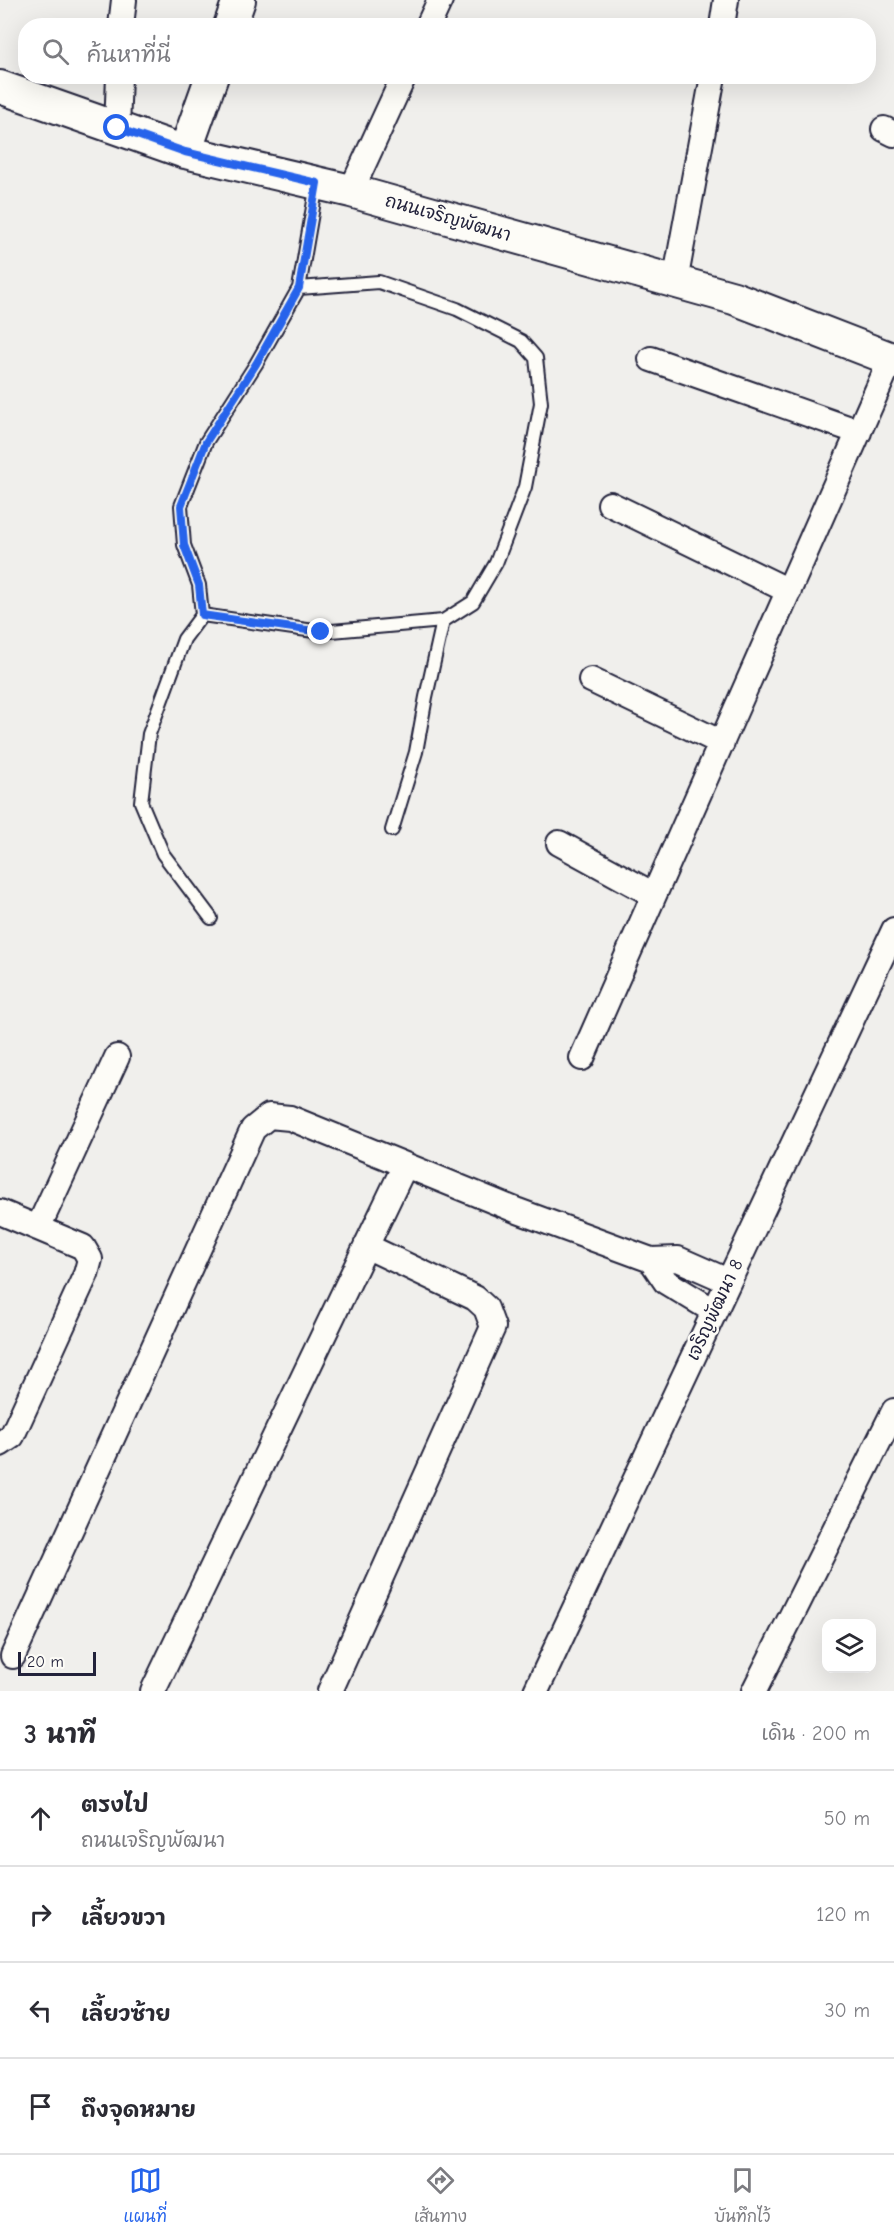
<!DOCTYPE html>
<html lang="th">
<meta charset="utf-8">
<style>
body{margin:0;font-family:"Comic Neue","Playpen Sans Thai",sans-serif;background:#f7f7f7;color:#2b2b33}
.controls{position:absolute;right:18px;bottom:18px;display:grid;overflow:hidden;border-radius:12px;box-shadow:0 6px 24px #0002}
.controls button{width:54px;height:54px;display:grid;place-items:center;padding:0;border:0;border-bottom:2px solid #e1e1e2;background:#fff;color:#2b2b33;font:30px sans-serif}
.scale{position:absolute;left:18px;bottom:15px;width:78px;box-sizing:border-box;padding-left:6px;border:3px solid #22223b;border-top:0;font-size:16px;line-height:21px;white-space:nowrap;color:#22223b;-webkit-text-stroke:4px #fdfcf7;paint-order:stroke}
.stop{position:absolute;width:18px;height:18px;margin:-14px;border:4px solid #2563eb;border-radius:50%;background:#fff}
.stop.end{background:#2563eb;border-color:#fff;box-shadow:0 2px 6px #0008}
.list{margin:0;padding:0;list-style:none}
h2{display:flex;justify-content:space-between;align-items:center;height:78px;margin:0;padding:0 24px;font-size:26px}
h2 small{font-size:20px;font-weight:400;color:#7c7c81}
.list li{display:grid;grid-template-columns:39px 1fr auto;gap:18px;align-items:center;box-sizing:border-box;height:96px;padding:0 24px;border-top:2px solid #e1e1e2}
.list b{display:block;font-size:22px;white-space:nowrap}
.list p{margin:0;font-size:20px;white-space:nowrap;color:#7c7c81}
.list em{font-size:20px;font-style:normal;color:#7c7c81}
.icon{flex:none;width:33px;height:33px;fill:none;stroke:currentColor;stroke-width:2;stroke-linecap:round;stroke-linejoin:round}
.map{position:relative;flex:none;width:894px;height:1691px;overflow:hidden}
.search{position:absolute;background:#fff;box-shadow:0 6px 24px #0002;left:18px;right:18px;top:18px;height:66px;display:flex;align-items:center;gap:15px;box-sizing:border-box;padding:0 21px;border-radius:24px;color:#7c7c81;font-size:22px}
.sheet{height:462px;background:#fff}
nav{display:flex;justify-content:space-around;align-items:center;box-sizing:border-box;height:84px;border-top:2px solid #e1e1e2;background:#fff;font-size:16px;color:#7c7c81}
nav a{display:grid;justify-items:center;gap:3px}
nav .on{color:#2563eb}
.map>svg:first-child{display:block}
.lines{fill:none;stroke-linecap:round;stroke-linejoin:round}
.service-casing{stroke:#22223b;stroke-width:16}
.minor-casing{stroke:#22223b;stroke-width:28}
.tertiary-casing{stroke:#22223b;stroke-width:36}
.service{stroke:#fdfcf7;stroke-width:12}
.minor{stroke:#fdfcf7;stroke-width:24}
.tertiary{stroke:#fdfcf7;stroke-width:32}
.route{stroke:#2563eb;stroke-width:8}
.labels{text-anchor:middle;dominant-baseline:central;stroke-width:5;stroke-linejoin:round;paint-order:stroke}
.street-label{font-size:18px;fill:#22223b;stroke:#fdfcf7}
</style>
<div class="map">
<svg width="894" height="1691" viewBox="0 0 894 1691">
<rect width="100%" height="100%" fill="#f0efec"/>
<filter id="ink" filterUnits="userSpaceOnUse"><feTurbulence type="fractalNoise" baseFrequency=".0167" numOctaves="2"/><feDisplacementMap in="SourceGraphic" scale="12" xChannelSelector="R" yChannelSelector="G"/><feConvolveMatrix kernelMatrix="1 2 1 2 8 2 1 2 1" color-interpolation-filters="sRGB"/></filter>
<g filter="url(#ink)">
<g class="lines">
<g class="service-casing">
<path id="service" d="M202,615L321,632L443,621L473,602L496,563L525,487L541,403L536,358L521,341L457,309L379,282L299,288
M392,830L416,752L426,697L443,621
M211,918L163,854L141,802L149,734L184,639L202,615L199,585L184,545L181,506L206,442L256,364L299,288L317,184"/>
</g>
<g class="minor-casing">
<path id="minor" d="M121,26L124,0
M428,26L440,0
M722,26L726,0
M117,128L119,76
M884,129L894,134
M351,191L404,76
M675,282L713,76
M651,359L859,432
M610,504L789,591
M591,680L722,743
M559,843L654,895
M582,1058L891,359
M0,1212L83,1247L90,1259L86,1274L12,1436L0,1444
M38,1228L117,1057
M651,1260L666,1282L714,1311
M13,1656L253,1129L269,1116L290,1118L518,1211L651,1260L678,1259L728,1281
M153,1691L405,1165
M330,1691L493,1327L486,1308L475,1298L366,1246
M536,1691L894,930
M754,1691L894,1411"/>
</g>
<g class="tertiary-casing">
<path id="tertiary" d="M230,26L239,0
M0,87L185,152L351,191L734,298L894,360
M185,152L212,76"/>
</g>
<use href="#service" class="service"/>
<use href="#minor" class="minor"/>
<use href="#tertiary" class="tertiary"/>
</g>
</g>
<g class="lines" filter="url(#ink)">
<path class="route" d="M117,128L185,152L317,183L299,288L256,364L206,442L181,506L184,545L199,585L202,615L321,632"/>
</g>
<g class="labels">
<g class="street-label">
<text transform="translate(448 218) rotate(16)">ถนนเจริญพัฒนา</text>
<text transform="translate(715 1310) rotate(-65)">เจริญพัฒนา 8</text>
</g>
</g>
</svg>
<div class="controls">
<button><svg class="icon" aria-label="layers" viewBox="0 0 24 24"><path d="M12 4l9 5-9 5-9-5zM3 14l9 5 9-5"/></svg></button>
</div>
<div class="scale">20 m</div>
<div class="stop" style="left:117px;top:128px"></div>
<div class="stop end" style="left:321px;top:632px"></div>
<div class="search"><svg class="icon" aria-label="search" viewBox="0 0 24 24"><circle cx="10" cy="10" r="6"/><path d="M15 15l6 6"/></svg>ค้นหาที่นี่</div>
</div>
<section class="sheet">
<h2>3 นาที<small>เดิน · 200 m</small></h2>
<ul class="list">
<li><svg class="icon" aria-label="ahead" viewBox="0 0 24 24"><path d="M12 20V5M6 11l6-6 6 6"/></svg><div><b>ตรงไป</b><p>ถนนเจริญพัฒนา</p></div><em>50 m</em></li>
<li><svg class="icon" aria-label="right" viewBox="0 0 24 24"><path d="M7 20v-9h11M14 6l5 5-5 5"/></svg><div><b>เลี้ยวขวา</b></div><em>120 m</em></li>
<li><svg class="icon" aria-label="left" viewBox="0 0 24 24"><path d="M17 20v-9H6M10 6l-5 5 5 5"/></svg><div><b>เลี้ยวซ้าย</b></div><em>30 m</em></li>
<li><svg class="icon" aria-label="arrive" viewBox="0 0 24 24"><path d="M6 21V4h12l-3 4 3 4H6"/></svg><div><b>ถึงจุดหมาย</b></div></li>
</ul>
</section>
<nav>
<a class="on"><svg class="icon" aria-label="map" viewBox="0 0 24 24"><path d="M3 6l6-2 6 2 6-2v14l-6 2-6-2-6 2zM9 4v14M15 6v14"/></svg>แผนที่</a>
<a><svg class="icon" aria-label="directions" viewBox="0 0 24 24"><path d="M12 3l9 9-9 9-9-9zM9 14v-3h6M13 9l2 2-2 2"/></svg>เส้นทาง</a>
<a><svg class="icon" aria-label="saved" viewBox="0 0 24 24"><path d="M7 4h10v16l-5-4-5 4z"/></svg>บันทึกไว้</a>
</nav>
